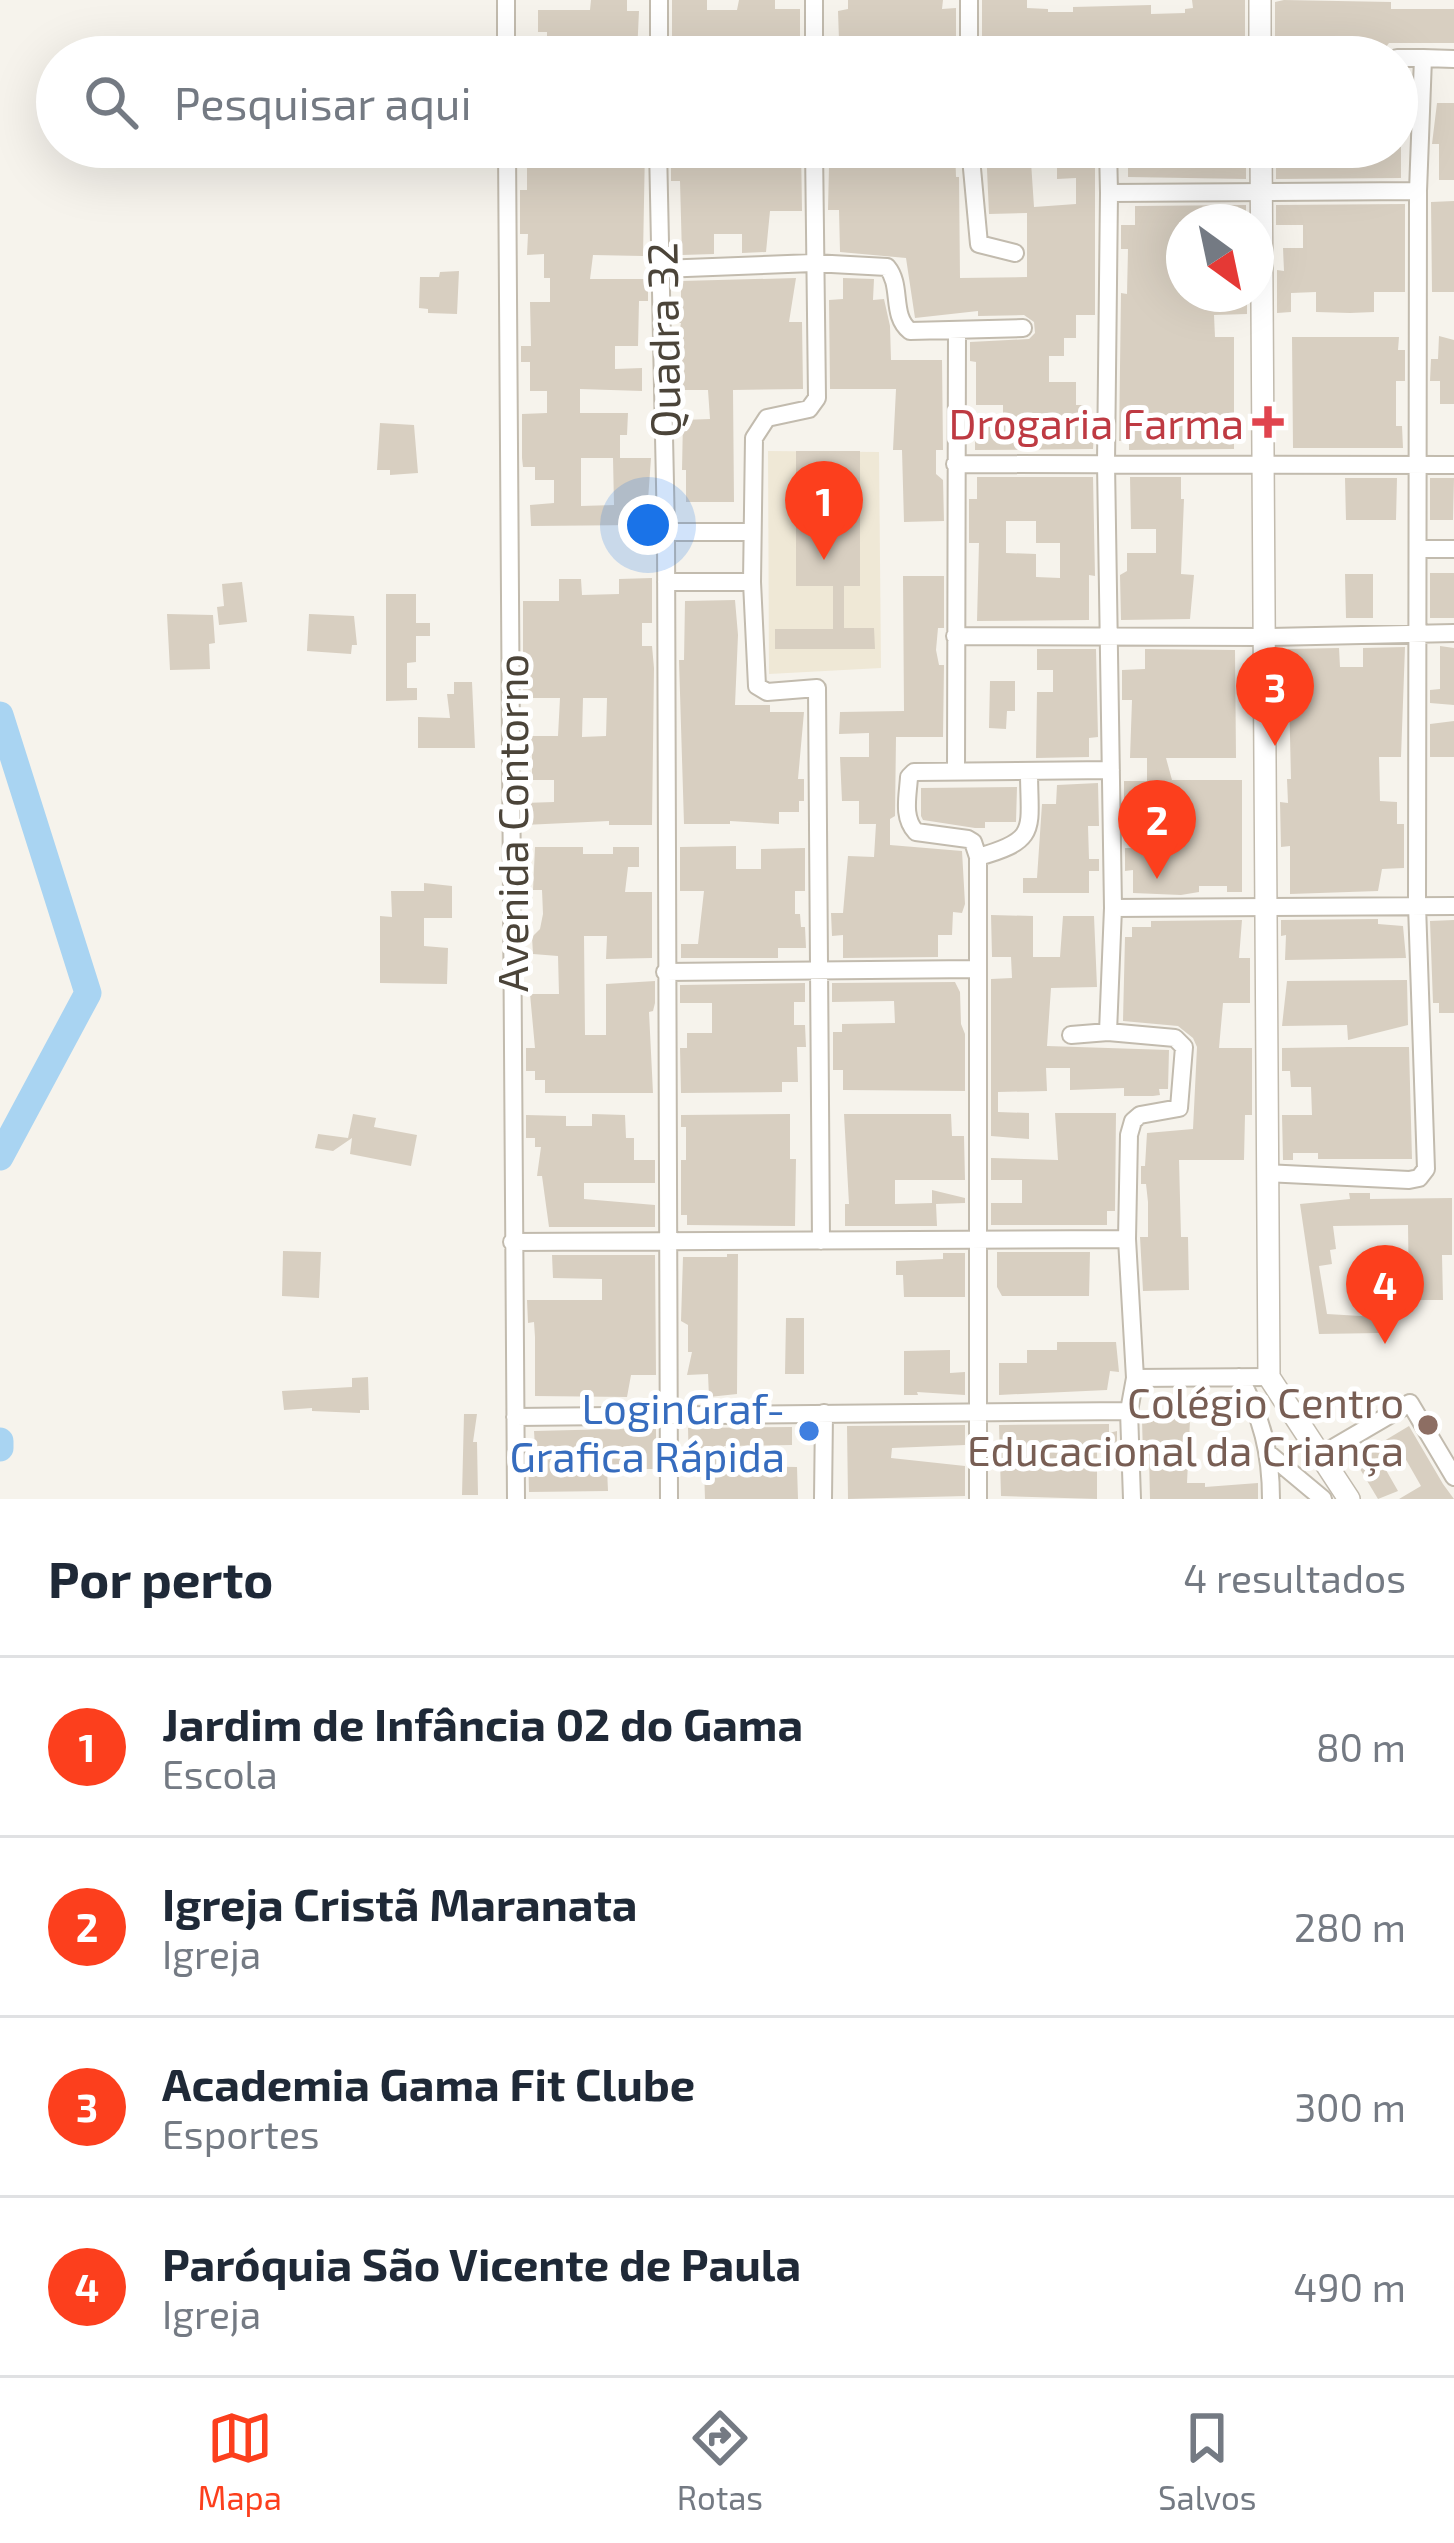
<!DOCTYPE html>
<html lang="pt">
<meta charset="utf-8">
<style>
body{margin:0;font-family:"Exo 2",sans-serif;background:#f2f2f3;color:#1f2937}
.compass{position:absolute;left:1166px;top:204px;width:108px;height:108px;border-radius:50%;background:#fff;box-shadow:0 12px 48px #0002;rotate:147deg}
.you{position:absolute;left:648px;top:525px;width:42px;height:42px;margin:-30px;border:9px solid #fff;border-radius:50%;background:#1a73e8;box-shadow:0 0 0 18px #1a73e833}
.badge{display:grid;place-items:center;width:78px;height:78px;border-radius:50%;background:#fc3f1d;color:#fff;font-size:39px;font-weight:700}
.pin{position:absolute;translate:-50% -99px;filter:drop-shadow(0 3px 6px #0008)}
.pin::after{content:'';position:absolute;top:63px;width:42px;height:36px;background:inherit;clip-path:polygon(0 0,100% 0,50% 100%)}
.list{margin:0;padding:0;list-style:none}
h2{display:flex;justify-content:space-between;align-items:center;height:156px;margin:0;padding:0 48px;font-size:51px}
h2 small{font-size:39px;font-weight:400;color:#747a83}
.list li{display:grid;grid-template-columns:78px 1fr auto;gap:36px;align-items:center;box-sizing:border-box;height:180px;padding:0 48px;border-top:3px solid #e0e1e3}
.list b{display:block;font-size:45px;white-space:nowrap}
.list p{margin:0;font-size:39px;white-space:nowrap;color:#747a83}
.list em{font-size:39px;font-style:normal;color:#747a83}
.icon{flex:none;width:66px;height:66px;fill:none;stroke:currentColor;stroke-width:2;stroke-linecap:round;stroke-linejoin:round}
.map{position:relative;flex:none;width:1454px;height:1499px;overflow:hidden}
.search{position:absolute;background:#fff;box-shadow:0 12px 48px #0002;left:36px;right:36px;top:36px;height:132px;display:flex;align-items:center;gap:30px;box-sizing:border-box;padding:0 42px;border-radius:66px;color:#747a83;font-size:45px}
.sheet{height:876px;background:#fff}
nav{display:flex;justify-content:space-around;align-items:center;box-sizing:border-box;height:168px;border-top:3px solid #e0e1e3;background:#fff;font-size:33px;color:#747a83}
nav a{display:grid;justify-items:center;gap:6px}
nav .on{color:#fc3f1d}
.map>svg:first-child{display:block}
.education{fill:#efe8d6}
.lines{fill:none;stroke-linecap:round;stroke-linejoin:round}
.river{stroke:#a9d4f2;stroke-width:27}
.building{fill:#d8cfc1;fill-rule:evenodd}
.minor-casing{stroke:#c2bbae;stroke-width:20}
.tertiary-casing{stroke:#c2bbae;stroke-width:24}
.minor{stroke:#fff;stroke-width:16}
.tertiary{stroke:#fff;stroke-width:21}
.health-dot{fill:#e0444e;stroke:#fff;stroke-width:4.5}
.education-dot{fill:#8d6e63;stroke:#fff;stroke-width:4.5}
.shop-dot{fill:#3f7fe0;stroke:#fff;stroke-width:4.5}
.labels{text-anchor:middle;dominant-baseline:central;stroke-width:10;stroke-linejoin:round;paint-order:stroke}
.street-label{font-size:42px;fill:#4b4439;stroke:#fff}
.health-label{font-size:42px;fill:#be3a42;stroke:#fff;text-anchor:end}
.education-label{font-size:42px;fill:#785e54;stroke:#fff;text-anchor:end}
.shop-label{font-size:42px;fill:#366cbe;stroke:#fff;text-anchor:end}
</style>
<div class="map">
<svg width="1454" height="1499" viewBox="0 0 1454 1499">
<rect width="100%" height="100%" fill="#f6f3ec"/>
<path class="education" d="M768,451L879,452L881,668L769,674Z"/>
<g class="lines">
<path class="river" d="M0,715L88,993L0,1157
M0,1441V1448"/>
</g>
<path class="building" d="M591,0H627V11H639L637,54L547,57V32H538V10H590Z
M672,0H707V10H737L739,0H775V9H800V57H672Z
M848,0H943L942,9L956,8V53H928V57H827V45H836L839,40L838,11L848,9Z
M982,0H1027V8L1048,9V12H1073V7L1151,5V14L1185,13V9L1193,8L1192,0H1245V47H1219L1220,57H1188L1185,46H1151V52L982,57Z
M1284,0L1391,2V9H1454V43H1389L1386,47L1356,49L1275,46V2Z
M1437,103H1454V180H1439V144H1432Z
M527,147H645L643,256L593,255L590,279H648V301H639L638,346H615V369L642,368V391L580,389V413H628L627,435H620V458H651L648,500H640V525L531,526L530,505L554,503V480H535V467H523L522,458V414L547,413V391H530V362H521V346H531L530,302H550V278H544V254L527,255L528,234H520V190H527ZM581,458H613L614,505L581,506Z
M677,147H801L802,211H770L766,252L742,253V234H714V254L682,255L680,181H671V153H677Z
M839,147H890V166H917V147H955L956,177H959L960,278L1027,277V213L989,214L986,147H1030L1034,207L1076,204V178L1057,179V147H1075V163H1095V315H1076V338H1064V356H1049V382H1076V405H1086V433H1094L1093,449L975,450V427H1003V405H976V362L970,361V342L1029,339L1035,333L1034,322L1024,315L978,316V311L915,318L906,258L840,252L839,210H828L829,166H839Z
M1121,147H1246V179L1128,177V158H1121Z
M1276,147H1401V178L1276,179Z
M1454,201V292H1432L1431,202Z
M1405,204V292H1374V312L1350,313L1316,312V292L1291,293V312L1277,313V270L1284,271L1283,248H1303V225H1276V205Z
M1246,205V222H1179L1180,295L1247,294V314L1214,315L1215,337H1234V449L1129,450V441H1119L1121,293L1127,294L1128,249H1121V225H1135V206Z
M459,271L457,314L428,313V309L419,308L420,277H439L440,272Z
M796,278L789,322H802L803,389L733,390L734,502H686V470H682L683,420L710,419L708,390H682V345H677L681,323H674V300L681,301V281Z
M843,278L874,279L873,300L884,299L890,326L891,360H942L943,450H936V474L943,480L944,521L904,522L902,450H893L896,389H830L829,300L843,299Z
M1439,336L1454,340V404H1440V381H1430L1431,359H1438Z
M1292,337H1399L1398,350H1405V381H1396V426H1402L1403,448H1293Z
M380,423L414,425L418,473L390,475V470H377Z
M796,451H860V586H844V628H874L875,649H775V629H833V586H796Z
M977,477H1093L1095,576L1089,575V620L977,621L979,543H969V499H977ZM1006,521H1036V543H1060V578L1036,577V554L1006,553Z
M1130,477H1181V499H1184L1181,574L1194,575L1190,619L1121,620L1120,575L1127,571V553H1156V529H1131Z
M1345,478H1397L1396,520H1346Z
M1430,478H1454L1453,520H1430Z
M1430,573H1454V618H1430Z
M1345,574H1373V618H1346Z
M903,576H944V628H938L936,650L939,665H944L943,737H896L895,816L890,819V845L962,851L965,904L962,913L953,912L952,935H938V957L843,958V935L832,936L831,913H843L848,856L874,857L876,824H859V801H842L840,757H869V733L839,734L840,712L904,711Z
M652,578V623H642V646H652L654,668L652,825H609V821L524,825V803L554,802V780H532V755L524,757V736H558L560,698H523V601H559V579H581L582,595L619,594V579ZM583,698H607L606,736L582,737Z
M242,582L247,622L219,625L217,607L224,606L222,584Z
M386,594H416V623H430V636H416V662L407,663V688H417V700L386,701Z
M735,600L738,635L735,705H770V712H804L798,779H804V801H799V812H779V824L730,821V824H684L679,660H684L685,601Z
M167,614L213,615L215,643L209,644L210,669L170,670Z
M309,614L354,616L357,645H352L351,654L307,651Z
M1440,646L1454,648V705L1430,703V690L1440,689Z
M1405,647L1401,757H1379L1380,801L1397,802V824H1404V868L1382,869L1378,891L1290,894V846L1281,847L1280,802L1288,803L1287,779H1291L1288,649L1339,648L1340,667H1363V648Z
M1037,649H1096L1098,737L1089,738V757L1036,758L1037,692H1053V670H1037Z
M1145,649L1235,650L1236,758H1166L1172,780H1242V892H1227V886H1199V892L1181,895L1133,893V870L1125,871V848H1132V803H1124V781H1147V758H1130L1132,700H1122V670L1145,669Z
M990,681H1015V711H1007L1006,729L989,728Z
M454,682H472L475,748H418V717L450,718L447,694H454Z
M1454,721V757H1430V724Z
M1098,783L1099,826H1088L1089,859H1099V871H1089V893H1023V878H1037L1042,804H1056L1057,785Z
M1017,787L1016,822H985V828H975L923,820L921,816V788Z
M736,846V869H761V849L805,848V891H795V914H800L801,927H805L806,948H778V958H681V944H698L704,891H680V847Z
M535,847H583V854H613V847H639V867H628L625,892H652V958L606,959L607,936H584L585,1035H606V984L655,981V1003L653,1011L649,1012L653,1093H545V1080H535V1071H526V1048H535L530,994H559L558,956L533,954L532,937L540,929L543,914L542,890H533Z
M424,883L452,886V918H424V946L448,948L447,984L380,983V916L392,917L391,891H424Z
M991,915L1033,916V957H1060L1063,916H1094L1097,987L1051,988L1047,1046L1169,1050L1168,1089H1159L1160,1095L1153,1096H1124V1088L1070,1090V1068H1046L1047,1091L998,1092V1112L1029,1113V1139L991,1136V979L1012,978L1011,957H992Z
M1378,919V924L1403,926L1406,958L1285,960L1286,935L1281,936V920Z
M1242,920L1239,958H1250V1003H1223L1219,1048H1252V1115H1245L1244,1160H1179L1181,1237H1188L1189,1290L1143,1291L1140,1237H1148V1202L1146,1184H1141V1166H1145L1147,1133L1193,1129L1197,1047L1193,1038L1178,1026L1123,1021L1125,937H1132V927H1151V921Z
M1454,920V1013H1439V1003H1433L1430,921Z
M1407,980L1408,1025L1348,1040L1347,1025L1282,1026L1287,981Z
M955,982L960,992L961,1024L965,1034V1091L843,1090V1070H833V1032H842V1024L895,1023L894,1001L832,1002V983Z
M805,983V1002H794V1025H805L806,1047H797L798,1082H782V1092L681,1093L680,1048H687V1033H712V1003H680V985Z
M1348,1047H1409L1412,1159H1318V1153H1293V1160H1283L1282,1115H1312L1311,1087H1291L1290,1071H1282V1048Z
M1055,1113H1116L1115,1211H1107V1225H991V1203H1022V1180H991V1158L1058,1160Z
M353,1114L376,1118L374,1127L417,1135L411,1166L350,1154L352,1138L333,1151L315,1148L318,1134L348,1138Z
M592,1114L625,1115L626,1138H634V1160H655V1183H584V1199L655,1205V1227H549L542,1176H537L541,1147H535V1138H526V1115L566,1116V1126H592Z
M790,1114V1159H796L795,1226L687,1225V1215H681V1160H686V1127H681V1115Z
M844,1114H951L952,1136H964L965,1180H895V1204L932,1203V1190L965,1198V1203L936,1204L937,1226H845V1204H849Z
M1349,1193H1370V1199L1452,1198V1255H1442L1443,1300H1409L1408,1225L1333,1226L1336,1249L1330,1250L1332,1264L1319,1266L1327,1314L1378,1317L1379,1333L1319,1334L1300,1204L1350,1199Z
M283,1251L321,1252L319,1298L282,1296Z
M997,1252H1090L1089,1296H1002L997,1287Z
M943,1253H965V1297H904L903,1275H896V1261L943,1259Z
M727,1254H738L737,1394L709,1397L708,1374L687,1375L692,1352H688V1325L681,1321L683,1257H727Z
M552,1255H655L656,1375H631L627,1397L535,1396V1337L534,1322L528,1323L527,1300H602V1279L553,1278Z
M786,1318H804V1374H785Z
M1057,1342H1116L1119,1372L1110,1371L1107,1390L999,1395V1363H1027V1350H1057Z
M950,1350V1373L965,1372V1395L917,1392L918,1395H904V1351Z
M368,1377L369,1410H360V1413L312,1411V1408L284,1410L282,1391L352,1387V1378Z
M1183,1411V1420H1190L1187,1483H1205V1487L1258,1483V1499H1150L1149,1456H1143L1142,1420H1165V1412Z
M464,1414H477L473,1442H477L478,1495H462Z
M1109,1424V1433L1117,1431V1443H1097V1499L1001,1496L999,1425Z
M965,1425V1445L892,1448L891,1458L965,1466V1496L848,1499L847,1426Z
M1409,1426L1443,1484L1454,1499H1399L1421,1486L1405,1458L1386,1470L1398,1491L1378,1499L1354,1459Z
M792,1427V1445L724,1446V1466L797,1467L798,1499H705L704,1468H689L688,1428Z
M656,1428V1469H607L608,1491L529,1492L528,1451L535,1447L534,1431Z"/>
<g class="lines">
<g class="minor-casing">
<path id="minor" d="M506,0V57
M659,57V0
M814,57V0
M969,57V0
M1397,58H1423
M507,147L516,1499
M658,147L666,532L669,1499
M814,147L817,398L809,409L767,418L754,438L752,582L757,686L767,692L817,688L821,1241
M970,147L979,244L1015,253
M1108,147L1109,193L1418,191
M661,269L813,263L887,267C903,286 890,315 910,331L1023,328
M955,464L1454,465
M666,532H752
M1419,549H1454
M666,582H752
M955,636L1265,637L1454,633
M956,772L957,330
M978,857C1040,840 1029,829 1029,771
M1113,908L1454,906
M665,972L976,969
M1108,1032L1175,1038L1184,1047L1179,1108L1140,1115L1133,1121L1129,1135L1127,1239L1135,1378L1129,1411L1132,1499
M1071,1035L1108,1032L1113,908L1106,463L1109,193
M1266,1173L1409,1180L1419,1178L1426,1169L1417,905L1418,191L1423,58L1454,59
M512,1242L1127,1239
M1239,1377C1262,1416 1271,1454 1271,1499
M1135,1378L1269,1377
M515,1417L1129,1411
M1269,1454L1323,1499
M1321,1455L1410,1403L1454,1477
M823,1499L824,1413
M978,1499V857L973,842L968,839L916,832C902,817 908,796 909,777L914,772L1111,770"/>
</g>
<g class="tertiary-casing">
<path id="tertiary" d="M1260,0V57
M1261,147L1269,1377L1349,1499"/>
</g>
<use href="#minor" class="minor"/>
<use href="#tertiary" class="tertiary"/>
</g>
<path class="health-dot" d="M1262 404h12v12h12v12h-12v12h-12v-12h-12v-12h12z"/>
<circle class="education-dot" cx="1428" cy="1425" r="12"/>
<circle class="shop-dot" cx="809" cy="1431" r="12"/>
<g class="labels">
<g class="street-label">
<text transform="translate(662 340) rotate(-91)">Quadra 32</text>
<text transform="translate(511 823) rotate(-90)">Avenida Contorno</text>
</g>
<g class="health-label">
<text x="1244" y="422">Drogaria Farma</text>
</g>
<g class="education-label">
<text x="1404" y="1401">Colégio Centro<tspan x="1404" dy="48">Educacional da Criança</tspan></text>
</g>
<g class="shop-label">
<text x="785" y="1407">LoginGraf-<tspan x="785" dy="48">Grafica Rápida</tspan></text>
</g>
</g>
</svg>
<svg class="compass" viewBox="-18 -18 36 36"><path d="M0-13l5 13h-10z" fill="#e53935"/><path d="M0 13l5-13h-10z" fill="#747a83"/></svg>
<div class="you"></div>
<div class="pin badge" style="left:824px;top:560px">1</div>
<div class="pin badge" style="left:1157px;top:879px">2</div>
<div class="pin badge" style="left:1275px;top:746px">3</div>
<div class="pin badge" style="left:1385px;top:1344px">4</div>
<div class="search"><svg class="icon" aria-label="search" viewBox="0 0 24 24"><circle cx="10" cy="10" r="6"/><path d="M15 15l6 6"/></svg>Pesquisar aqui</div>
</div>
<section class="sheet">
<h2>Por perto<small>4 resultados</small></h2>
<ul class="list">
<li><span class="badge">1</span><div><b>Jardim de Infância 02 do Gama</b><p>Escola</p></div><em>80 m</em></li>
<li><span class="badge">2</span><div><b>Igreja Cristã Maranata</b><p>Igreja</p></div><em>280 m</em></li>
<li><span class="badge">3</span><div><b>Academia Gama Fit Clube</b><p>Esportes</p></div><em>300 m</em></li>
<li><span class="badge">4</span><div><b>Paróquia São Vicente de Paula</b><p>Igreja</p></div><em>490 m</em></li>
</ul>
</section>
<nav>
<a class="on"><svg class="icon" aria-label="map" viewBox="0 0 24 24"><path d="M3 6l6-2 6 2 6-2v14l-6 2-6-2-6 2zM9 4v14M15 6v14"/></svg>Mapa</a>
<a><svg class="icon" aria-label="directions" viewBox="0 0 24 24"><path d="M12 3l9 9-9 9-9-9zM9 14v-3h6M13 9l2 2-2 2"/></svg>Rotas</a>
<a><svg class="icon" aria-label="saved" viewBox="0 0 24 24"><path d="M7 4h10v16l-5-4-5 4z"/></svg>Salvos</a>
</nav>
